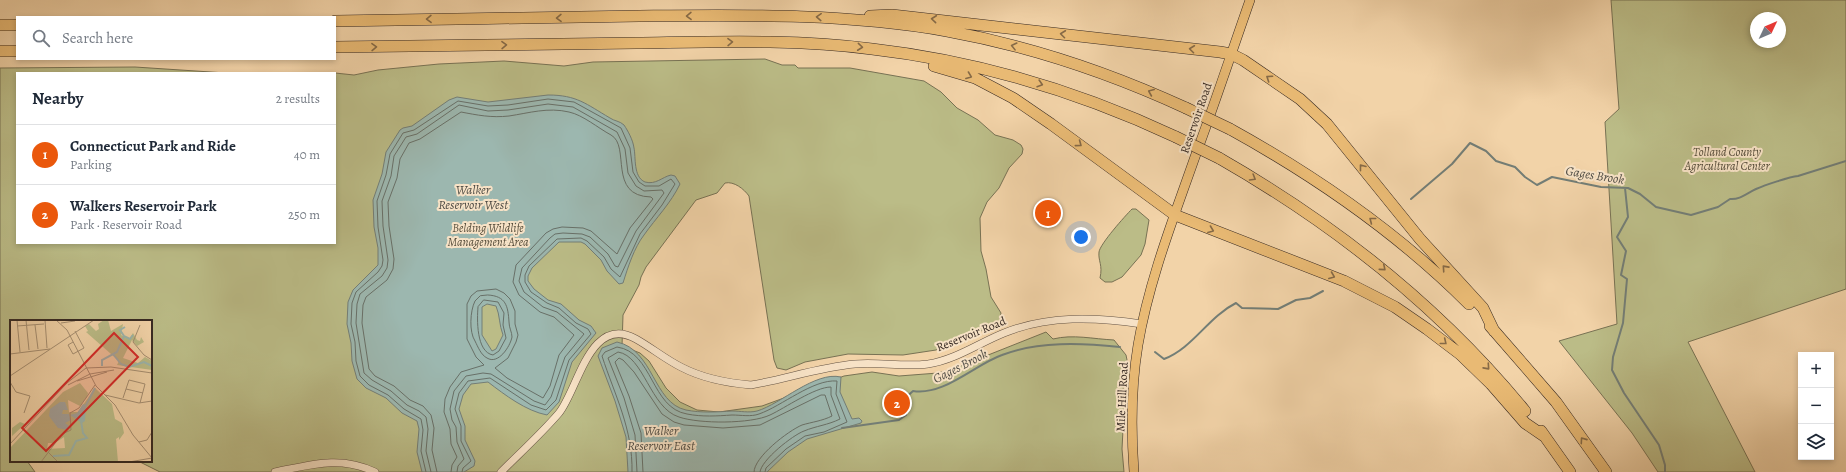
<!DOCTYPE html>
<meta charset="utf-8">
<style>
body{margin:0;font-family:Alegreya,serif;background:#f2f2f3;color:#1f2937}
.controls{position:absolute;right:12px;bottom:12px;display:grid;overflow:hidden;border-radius:0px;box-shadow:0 2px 6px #0003}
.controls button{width:36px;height:36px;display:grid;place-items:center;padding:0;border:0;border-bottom:1px solid #e0e1e3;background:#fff;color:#1f2937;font:20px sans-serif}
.compass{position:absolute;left:1750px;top:12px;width:36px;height:36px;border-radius:50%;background:#fff;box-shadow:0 2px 6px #0003;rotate:46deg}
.you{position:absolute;left:1081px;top:237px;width:14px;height:14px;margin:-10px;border:3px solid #fff;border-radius:50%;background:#1a73e8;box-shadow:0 0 0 6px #1a73e833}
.badge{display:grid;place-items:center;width:26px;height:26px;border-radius:50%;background:#ea580c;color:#fff;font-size:13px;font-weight:700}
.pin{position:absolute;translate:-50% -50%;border:2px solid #fff;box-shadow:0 1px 4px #0006}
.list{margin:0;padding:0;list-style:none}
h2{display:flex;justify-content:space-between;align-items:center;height:52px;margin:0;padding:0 16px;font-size:17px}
h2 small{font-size:13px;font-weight:400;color:#747a83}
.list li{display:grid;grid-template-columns:26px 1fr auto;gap:12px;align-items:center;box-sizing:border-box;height:60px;padding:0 16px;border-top:1px solid #e0e1e3}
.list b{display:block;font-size:15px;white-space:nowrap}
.list p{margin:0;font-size:13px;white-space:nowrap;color:#747a83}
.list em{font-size:13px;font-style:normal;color:#747a83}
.icon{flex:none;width:22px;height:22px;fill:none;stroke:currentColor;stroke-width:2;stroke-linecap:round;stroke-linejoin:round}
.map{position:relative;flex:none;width:1846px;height:472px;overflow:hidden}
.search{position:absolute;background:#fff;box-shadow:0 2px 6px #0003;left:16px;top:16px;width:320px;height:44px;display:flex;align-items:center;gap:10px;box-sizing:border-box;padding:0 14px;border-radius:0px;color:#747a83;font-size:15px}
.panel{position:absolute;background:#fff;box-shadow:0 2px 6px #0003;left:16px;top:72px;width:320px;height:172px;border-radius:0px}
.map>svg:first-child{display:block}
.green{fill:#bbbc87;stroke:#787254;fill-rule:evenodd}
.water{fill:#9cb7af;stroke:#737e77;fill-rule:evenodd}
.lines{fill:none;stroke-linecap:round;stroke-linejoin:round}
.shore{stroke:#687068;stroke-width:1}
.stream{stroke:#737e77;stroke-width:2}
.minor-casing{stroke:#645344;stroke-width:8}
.major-casing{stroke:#352822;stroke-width:10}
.highway-casing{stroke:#352822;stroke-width:12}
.minor{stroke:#f7e2c6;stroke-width:7}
.major{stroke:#e9ba74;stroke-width:9}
.highway{stroke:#e9ba74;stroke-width:11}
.highway-bridge-casing{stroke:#352822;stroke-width:12;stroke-linecap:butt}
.highway-bridge{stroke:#e9ba74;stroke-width:11}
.oneway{stroke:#866a47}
.labels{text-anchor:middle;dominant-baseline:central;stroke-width:4;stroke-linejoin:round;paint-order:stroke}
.street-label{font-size:12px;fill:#352822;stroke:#f7e2c6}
.park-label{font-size:12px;font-style:italic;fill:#564d3b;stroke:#f7e2c6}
.water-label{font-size:13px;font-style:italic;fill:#4f4c45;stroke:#f7e2c6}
.inset-river{fill:none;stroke:#9cb7af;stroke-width:2}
.inset-road{fill:none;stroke:#a68f72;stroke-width:1}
.view{fill:#d62828;fill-opacity:0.15;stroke:#d62828;stroke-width:2}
.inset-edge{fill:none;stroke:#352822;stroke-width:2}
</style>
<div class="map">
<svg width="1846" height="472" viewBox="0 0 1846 472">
<rect width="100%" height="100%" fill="#f2d3a8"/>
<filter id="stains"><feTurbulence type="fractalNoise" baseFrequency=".005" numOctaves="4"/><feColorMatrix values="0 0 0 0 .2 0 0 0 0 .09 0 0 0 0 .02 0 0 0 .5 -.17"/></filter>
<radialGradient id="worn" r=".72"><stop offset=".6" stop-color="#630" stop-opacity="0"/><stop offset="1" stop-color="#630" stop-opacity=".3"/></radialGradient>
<path class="green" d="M1611,0H1846V289L1688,342L1755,472H1658L1632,433L1559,341L1617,324L1605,122L1619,109ZM1756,18H1780V42H1756Z
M765,59L782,65H795L798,68H850L924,81L941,92L957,108L978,120L995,135L1013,140L1021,145L1023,149L1022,154L1009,168L999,188L987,202L980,218L981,251L986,269L991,297L1001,313L999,322L957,343L936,350L903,355L848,354L805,362L786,370L777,368L774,360L749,196C744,189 734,181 725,183L717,193L696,200L646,267L641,277L639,285L623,315L622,346L640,353L649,361L666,388L680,402L697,410L719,412L762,406L844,376L872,372L899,376L938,373L958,367L1046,332L1053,339C1073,334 1093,339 1114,340L1126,355L1127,360L1123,384L1124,410L1122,449L1124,472H160L138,461H151V321H11V461H27L35,472H0V68L135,67L226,73H17V243H335V73L354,75L378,70L439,64L504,61L564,66L593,62Z
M1132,209H1136L1149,220L1145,244L1141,255L1122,277L1112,282H1105L1100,278C1103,265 1098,261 1099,252C1100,244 1125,216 1132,209Z"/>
<path class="water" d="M548,95C577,95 586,104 610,118C614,121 620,121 624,125C628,131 633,140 634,148C636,157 633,177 645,182C656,185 662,177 671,175L675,176L680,184C671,203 656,218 644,235C634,248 628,267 623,283L619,284L607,271L601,260L585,244L581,242H559L532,268L528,276V281L534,289L548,300L561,304L579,320L591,326L596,333L572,362L559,402L547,415C526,411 505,395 488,382L471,384L463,395L459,409L465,426V440L475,461L474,466L464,472H422L417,452L419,429L417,421L402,413L386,398L366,388L357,379L352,361L351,343L347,324L348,302L353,290L378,265V248L374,227L373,200L382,174L386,152L400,130L403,128L412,126L449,100L457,97L488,102ZM487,304L496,306C500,315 499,325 503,335L496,349L492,351L482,335V307Z
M617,342C654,350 653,403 686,410C701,413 717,412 732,411C740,411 749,413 757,411C781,404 815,371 841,377L840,392L852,419L859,418L862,421L861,423L807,439L788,452L767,472H628L626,437L615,401L598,356L602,348Z"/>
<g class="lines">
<path class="shore" d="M488,295C506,296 508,306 509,322C509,328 512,332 512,337C510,347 498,365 487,358C481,355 478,347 475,341C469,332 470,311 475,301L480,296Z
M484,300L498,302L504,313L503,325L506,338L499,351L493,355C476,352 477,319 478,307Z
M426,472L421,451L423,430L421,419L404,409L388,395L369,385L360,376L356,361L355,342L351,324L352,303L356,292L378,272L382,266L383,260L378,227L377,201L386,175L390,154L403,133L414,130L458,101L488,106L508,105L548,99L574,102L621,128L630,148L633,172L639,182L645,186H659L671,179L675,184L662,205L640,234L620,277L611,269L604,257L587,241L581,238L557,239L529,266L525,275V282L531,292L547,303L559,308L576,323L588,329L591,334L569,360L556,400L546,410L531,405L490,378L468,381L459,393L455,409L461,426V441L471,461L463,468L462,472
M431,472L426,451L428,429L426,417L419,411L407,405L391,391L372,380L364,373L356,323L357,304L360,294L382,276L387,268L388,260L383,226L382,201L391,176L394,156L406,137L417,134L459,105L488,111L508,110L548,104L573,107L617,132L625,149L628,173L636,186L644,191L662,190L664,193L636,231L618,267L615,266L608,254L590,237L582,234L563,233L555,234L550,238L522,268L519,281L524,292L543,307L557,312L584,334L565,357L551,397L545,405L534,401L491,374L483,373L466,376L454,391L450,409L452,420L456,427L457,442L464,459L458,466L457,472
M437,472L432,450L434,428L431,415L423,406L410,400L394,386L375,376L369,369L362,323L363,305L366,297L387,280L393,269L394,259L389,226L388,202L397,178L400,159L409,143L420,139L461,112C477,115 491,118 509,116C529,113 548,107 569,112C583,115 598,128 611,135C631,146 607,196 651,197L653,199L630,228L617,254L591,231L583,228L562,227L553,229L546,233L516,265L513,282L519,295L540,312L554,317L574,335L559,355L550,386L543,398L507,378L495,368L508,358L516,342L518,335L515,324V311L510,299L504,293L496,289L477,291L471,296L467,304V339L476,357L484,365L461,372L450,387L445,399L444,412L450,429L451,444L457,457L452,465L451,472
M632,472C633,429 615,396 602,356L605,352L617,347C653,352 651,408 687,414C702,417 717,416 732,415C741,415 751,417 759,414C782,406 813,379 837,381L836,394L847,422L824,432L805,436L786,449L766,468L765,472
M637,472L635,435L624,398L608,358L618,352C644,356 650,408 679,417C699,424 751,424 770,415C785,408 815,387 831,387V395L840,419C828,425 816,426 804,431C793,435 761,460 760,472
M643,472L641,433L629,396L615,362L619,358L623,360L634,372L662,414L674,422L684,425L723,428L760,425L821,395H825L832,416C822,421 812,422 802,425C788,431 754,457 754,472"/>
<path class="stream" d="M1625,188L1628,217L1617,237L1626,251L1621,275L1627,279L1623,323L1613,357L1612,370L1624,393L1659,445L1665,465V472
M1411,199L1452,164L1470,143L1486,151L1496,161L1515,167L1525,177L1537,185L1552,177L1601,187L1628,188L1640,194L1656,207L1691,215L1718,207L1730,199C1740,200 1747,193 1756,189C1765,185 1789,177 1798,176L1846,161
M1155,352L1164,359C1193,348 1208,317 1236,303L1242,308L1278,309L1296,300L1310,298L1323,291
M842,428L899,420L906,415V411L901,402L913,391C944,396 974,365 1002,355C1038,341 1082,343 1120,347"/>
<g class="minor-casing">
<path id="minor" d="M275,472C310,465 340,455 375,472
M501,472C520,453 541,434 559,413C578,390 590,313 636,339C652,348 665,359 681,367C702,378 727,383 751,385C786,379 820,367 855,364C880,362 904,367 928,364C955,360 979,343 1004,333C1048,315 1096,317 1142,324"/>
</g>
<g class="major-casing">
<path id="major" d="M1134,472C1131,430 1131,387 1138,345C1149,280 1174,217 1196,154C1215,103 1232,51 1250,0"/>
</g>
<g class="highway-casing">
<path id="highway" d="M870,16L892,15L1220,52L1231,54L1243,60L1300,99L1327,124L1420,239L1483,308L1494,331
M335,21C436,19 538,18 639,16C742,15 845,13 947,31C1030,46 1110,73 1186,108
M0,25H17
M335,47C435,46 536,44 636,43C715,42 794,39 872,49C977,61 1080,92 1176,137
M0,51H17
M934,66L975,78L1013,98L1051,124L1175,215L1344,281L1395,307L1427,329L1460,354L1491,384L1525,423L1544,436
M1230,129C1317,177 1398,233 1469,304
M1219,158C1336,225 1440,307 1525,411
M1490,326L1556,402L1606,472
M1541,431L1570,472"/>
</g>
<use href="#minor" class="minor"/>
<use href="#major" class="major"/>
<use href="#highway" class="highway"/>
<g class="highway-bridge-casing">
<path id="highway-bridge" d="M1186,108L1230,129
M1176,137L1219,158"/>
</g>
<use href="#highway-bridge" class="highway-bridge"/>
</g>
<defs><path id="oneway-chevron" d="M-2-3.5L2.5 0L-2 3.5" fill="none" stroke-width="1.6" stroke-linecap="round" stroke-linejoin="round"/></defs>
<g class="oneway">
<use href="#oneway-chevron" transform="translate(689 16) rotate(179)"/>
<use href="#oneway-chevron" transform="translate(819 17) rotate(-177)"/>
<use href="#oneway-chevron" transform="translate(559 18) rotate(179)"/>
<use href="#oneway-chevron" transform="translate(429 19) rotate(179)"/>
<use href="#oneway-chevron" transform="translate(934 19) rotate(-174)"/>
<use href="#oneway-chevron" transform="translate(1063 34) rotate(-173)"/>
<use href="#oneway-chevron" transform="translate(730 42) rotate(-1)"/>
<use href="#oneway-chevron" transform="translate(504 45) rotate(-1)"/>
<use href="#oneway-chevron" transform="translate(1014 46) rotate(-166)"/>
<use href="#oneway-chevron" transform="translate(374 47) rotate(-1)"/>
<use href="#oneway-chevron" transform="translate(860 47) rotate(6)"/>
<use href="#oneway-chevron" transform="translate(1192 49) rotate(-173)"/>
<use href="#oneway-chevron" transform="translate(969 76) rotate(21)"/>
<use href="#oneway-chevron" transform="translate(1269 78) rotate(-146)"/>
<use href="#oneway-chevron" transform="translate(1040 84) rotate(17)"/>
<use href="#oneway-chevron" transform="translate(1151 92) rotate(-157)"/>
<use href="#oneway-chevron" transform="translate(1079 144) rotate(37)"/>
<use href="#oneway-chevron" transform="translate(1362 167) rotate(-128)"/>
<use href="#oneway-chevron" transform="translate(1253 178) rotate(31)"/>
<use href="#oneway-chevron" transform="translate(1372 220) rotate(-142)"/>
<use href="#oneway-chevron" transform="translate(1211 230) rotate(21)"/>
<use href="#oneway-chevron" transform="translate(1383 268) rotate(40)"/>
<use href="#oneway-chevron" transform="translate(1445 268) rotate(-132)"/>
<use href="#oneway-chevron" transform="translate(1332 276) rotate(22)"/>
<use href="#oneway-chevron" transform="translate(1444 342) rotate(39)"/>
<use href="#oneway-chevron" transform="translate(1487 367) rotate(48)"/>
<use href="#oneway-chevron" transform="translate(1583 440) rotate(-125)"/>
</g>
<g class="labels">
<g class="street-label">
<text transform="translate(1196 118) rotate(-71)">Reservoir Road</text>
<text transform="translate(971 334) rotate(-22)">Reservoir Road</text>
<text transform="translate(1122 397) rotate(-87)">Mile Hill Road</text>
</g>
<g class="park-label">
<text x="1727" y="152">Tolland County<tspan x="1727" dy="14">Agricultural Center</tspan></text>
<text x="488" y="228">Belding Wildlife<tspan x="488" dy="14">Management Area</tspan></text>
</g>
<g class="water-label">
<text transform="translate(1595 175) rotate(9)">Gages Brook</text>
<text x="473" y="189">Walker<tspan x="473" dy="15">Reservoir West</tspan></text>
<text transform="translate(960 366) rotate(-27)">Gages Brook</text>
<text x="661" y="430">Walker<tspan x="661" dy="15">Reservoir East</tspan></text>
</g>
</g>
<g transform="translate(10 320)">
<rect width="142" height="142" fill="#f2d3a8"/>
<path d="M94,0H98L101,11L113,4L111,15L119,19L123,13L127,20L130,21L131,17L134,22L127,26L122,20L113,38L128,43L135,37L142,41V50L107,45L109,41L76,12L78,11L75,6L79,4L86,11L89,9L88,4ZM70,63L78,73L77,77L70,86L58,80L59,92H68L85,68L102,84L105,99L112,103L114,113L109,120V117L106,119L108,142H0V128L53,72ZM54,117L55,128L37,129L38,123H45ZM10,102L15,104L2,116V108Z" fill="#bbbc87" fill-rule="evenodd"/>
<path d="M50,82H55L58,90H53L52,94H59L61,100L55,103L59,106L58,110L48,108L39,96L40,89ZM73,84L76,85L75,101L72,103L60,95L67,93Z" fill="#9cb7af"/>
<path class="inset-river" d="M114,16L110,10L115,7M103,34L111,44L119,47L134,42L142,46M92,46V40L107,32L114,16L120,19L123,15M75,87L85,68M43,136L59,135L66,121L77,118L73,113L71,101"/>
<path class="inset-road" d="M7,0L10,32M16,0L19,30M35,0L37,28M46,0L57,10L86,66L105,85L123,115L142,138M51,3L65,1M25,5L28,29M130,5L123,22L134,35L142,40M7,6L34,4M63,22L58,25L63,34L74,28L65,11M0,34L40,29M0,56L84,0M67,61L97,52M0,62L6,72L20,76L14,93M58,65L80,54L104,50M116,69L133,73M95,75L129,83L142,81M113,78L119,60L135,64L130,83M129,122L137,120L142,112M0,124L57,63L76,48L101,47L142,53M38,132L48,142M31,142L52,114L61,110L60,93L69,88L85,65M119,142L142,138"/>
<path class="view" d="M104,13L128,37L36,131L12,108Z"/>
<rect width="142" height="142" class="inset-edge"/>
</g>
<rect width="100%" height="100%" filter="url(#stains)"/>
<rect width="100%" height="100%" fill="url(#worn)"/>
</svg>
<div class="controls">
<button>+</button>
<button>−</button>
<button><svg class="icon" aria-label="layers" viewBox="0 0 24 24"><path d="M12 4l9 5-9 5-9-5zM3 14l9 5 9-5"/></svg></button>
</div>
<svg class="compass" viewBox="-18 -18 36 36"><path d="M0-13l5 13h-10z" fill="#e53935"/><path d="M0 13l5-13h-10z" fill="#747a83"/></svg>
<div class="you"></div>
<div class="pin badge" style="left:1048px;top:213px">1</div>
<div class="pin badge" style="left:897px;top:403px">2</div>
<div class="search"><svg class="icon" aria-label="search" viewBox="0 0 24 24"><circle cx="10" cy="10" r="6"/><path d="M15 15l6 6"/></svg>Search here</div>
<section class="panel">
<h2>Nearby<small>2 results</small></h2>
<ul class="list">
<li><span class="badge">1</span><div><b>Connecticut Park and Ride</b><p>Parking</p></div><em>40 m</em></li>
<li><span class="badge">2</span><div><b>Walkers Reservoir Park</b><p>Park · Reservoir Road</p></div><em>250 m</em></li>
</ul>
</section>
</div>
